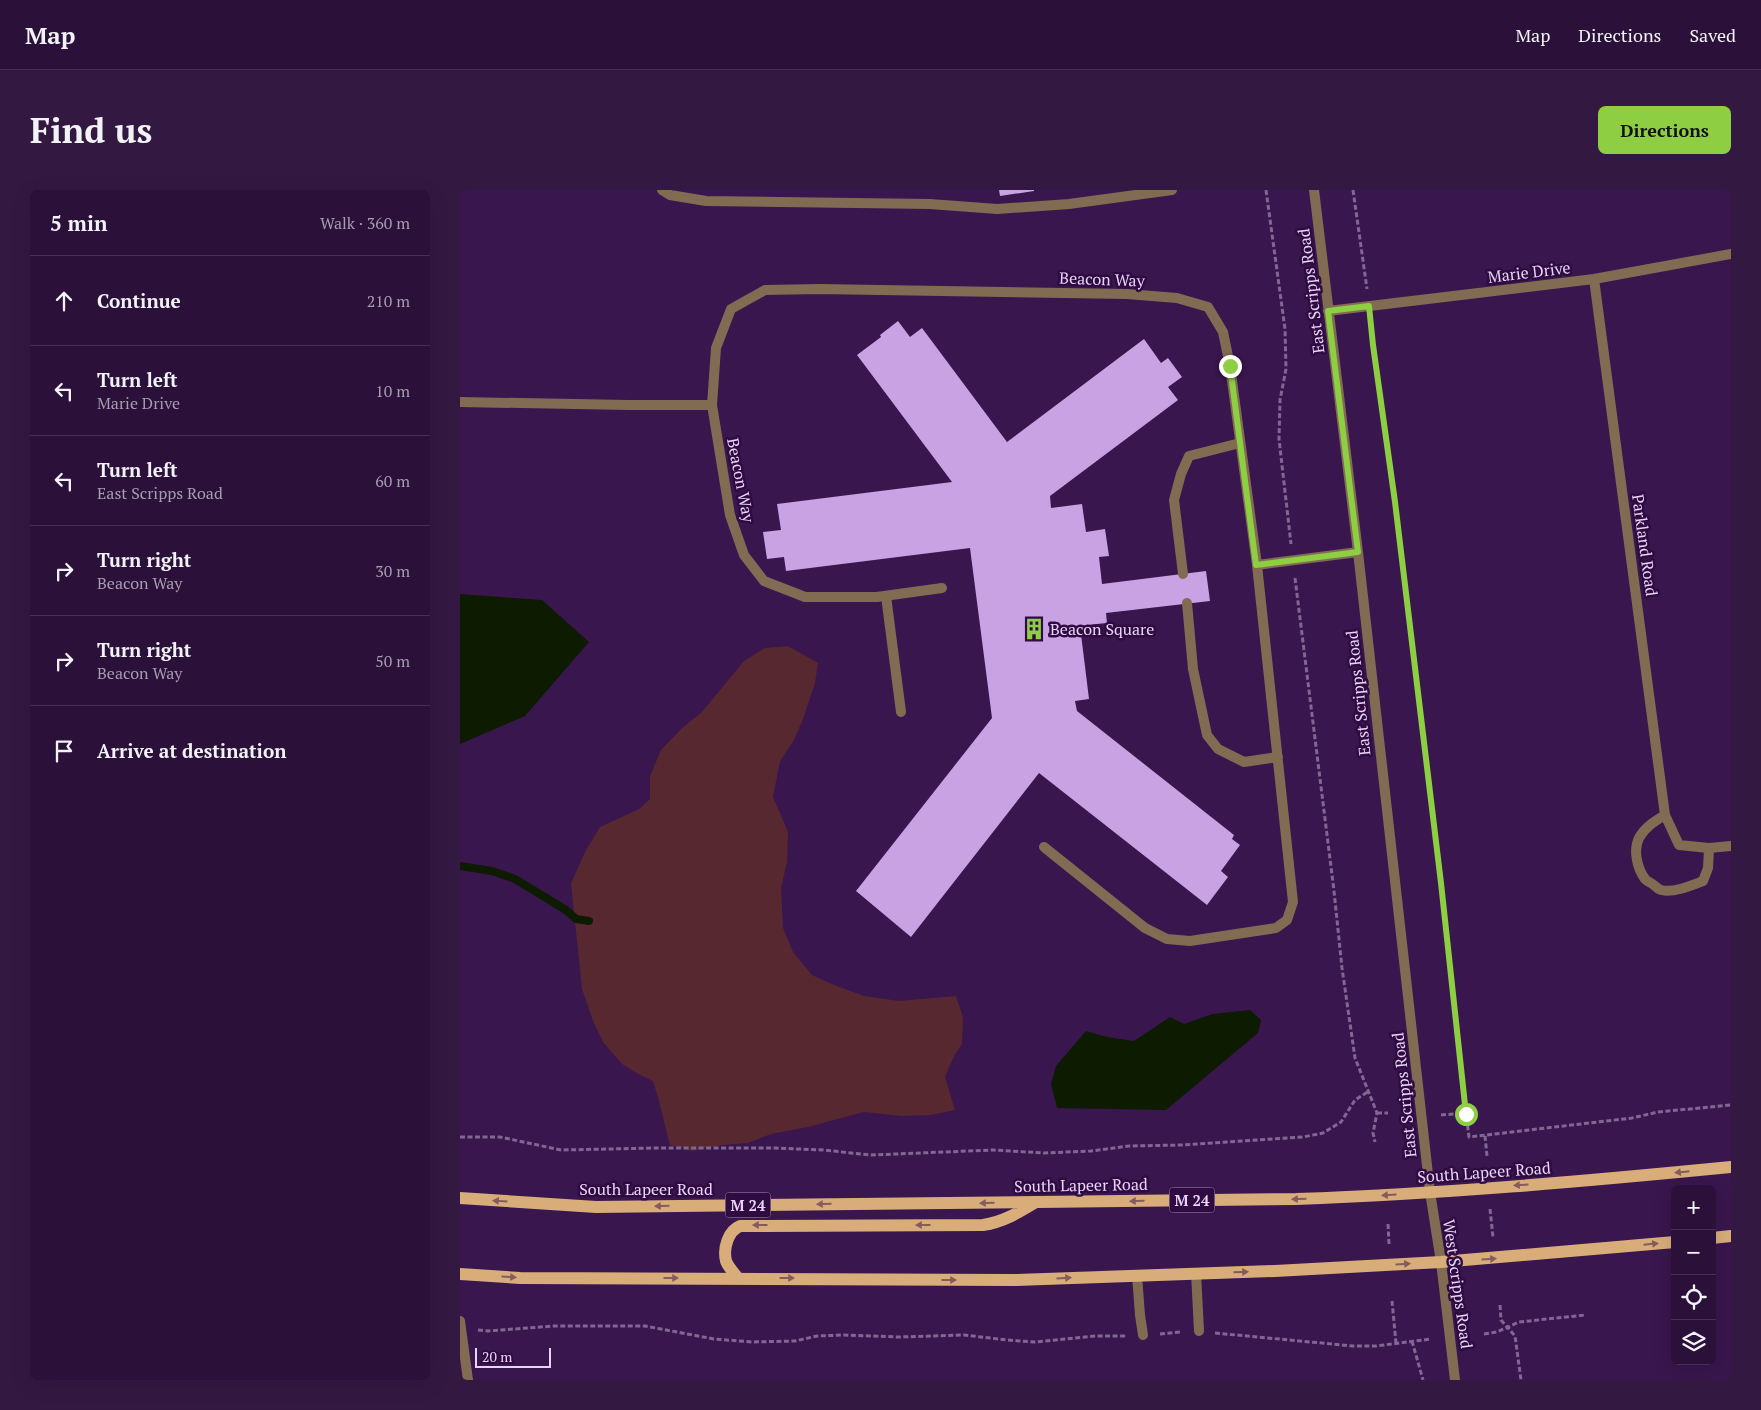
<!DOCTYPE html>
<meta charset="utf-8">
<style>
body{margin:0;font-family:"PT Serif",serif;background:#331942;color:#f1f3f6}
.controls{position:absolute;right:15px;bottom:15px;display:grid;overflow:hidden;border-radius:8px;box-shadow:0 5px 20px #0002}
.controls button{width:45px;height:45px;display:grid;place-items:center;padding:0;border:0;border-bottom:1px solid #473054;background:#2b103a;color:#f1f3f6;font:25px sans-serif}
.scale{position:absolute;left:15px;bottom:12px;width:76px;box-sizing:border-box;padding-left:5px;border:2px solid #e7d4f6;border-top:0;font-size:14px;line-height:18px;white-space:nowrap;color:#e7d4f6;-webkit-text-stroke:4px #2f0b42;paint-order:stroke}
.stop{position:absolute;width:15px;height:15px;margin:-11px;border:4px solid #8ece43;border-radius:50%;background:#fff}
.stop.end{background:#8ece43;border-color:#fff;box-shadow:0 1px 5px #0008}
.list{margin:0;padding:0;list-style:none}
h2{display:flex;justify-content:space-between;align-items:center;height:65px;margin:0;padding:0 20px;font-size:21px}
h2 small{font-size:16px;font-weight:400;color:#a69daf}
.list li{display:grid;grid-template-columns:32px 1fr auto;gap:15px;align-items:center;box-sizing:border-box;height:90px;padding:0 20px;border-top:1px solid #473054}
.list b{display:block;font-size:19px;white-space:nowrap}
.list p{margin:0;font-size:16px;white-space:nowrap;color:#a69daf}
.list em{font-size:16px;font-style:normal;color:#a69daf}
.icon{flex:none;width:28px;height:28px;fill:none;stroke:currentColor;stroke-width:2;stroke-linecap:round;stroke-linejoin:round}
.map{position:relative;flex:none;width:1271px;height:1190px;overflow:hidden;border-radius:8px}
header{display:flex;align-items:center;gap:30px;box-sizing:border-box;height:70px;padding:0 25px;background:#2b103a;border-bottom:1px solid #473054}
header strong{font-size:24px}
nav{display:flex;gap:28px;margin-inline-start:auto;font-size:18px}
.intro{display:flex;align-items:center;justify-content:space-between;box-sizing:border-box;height:120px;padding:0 30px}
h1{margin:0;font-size:35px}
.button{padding:12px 22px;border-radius:8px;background:#8ece43;color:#111;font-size:18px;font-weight:700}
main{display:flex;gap:30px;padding:0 30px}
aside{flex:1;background:#2b103a;border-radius:8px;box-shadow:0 5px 20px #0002}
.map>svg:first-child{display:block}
.green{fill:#572830}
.water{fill:#0d1c00}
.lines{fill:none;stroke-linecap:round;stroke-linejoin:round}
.stream{stroke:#0d1c00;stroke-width:8}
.building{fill:#c9a2e3}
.path{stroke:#826694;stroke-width:3;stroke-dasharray:5 2.5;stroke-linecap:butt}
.service{stroke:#816c53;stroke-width:10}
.minor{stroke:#816c53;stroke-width:10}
.tertiary{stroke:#816c53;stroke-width:10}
.primary{stroke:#d9ad7a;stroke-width:12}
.oneway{fill:#845c5e}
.route{stroke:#8ece43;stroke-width:6}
.labels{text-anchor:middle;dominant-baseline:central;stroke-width:5;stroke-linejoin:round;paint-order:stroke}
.shield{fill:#2f0b42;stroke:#b098c0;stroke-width:1}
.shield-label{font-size:15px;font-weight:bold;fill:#e7d4f6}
.street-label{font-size:16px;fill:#e7d4f6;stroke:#2f0b42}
.poi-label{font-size:16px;fill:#e7d4f6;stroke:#2f0b42;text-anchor:start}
</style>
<header>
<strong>Map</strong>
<nav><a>Map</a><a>Directions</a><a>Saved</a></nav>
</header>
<div class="intro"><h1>Find us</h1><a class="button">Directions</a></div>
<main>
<aside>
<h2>5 min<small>Walk · 360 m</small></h2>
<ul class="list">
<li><svg class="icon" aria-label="ahead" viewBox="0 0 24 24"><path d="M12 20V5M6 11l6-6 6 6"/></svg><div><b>Continue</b></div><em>210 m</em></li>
<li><svg class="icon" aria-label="left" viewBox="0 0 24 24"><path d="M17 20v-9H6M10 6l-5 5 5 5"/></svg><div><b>Turn left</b><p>Marie Drive</p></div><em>10 m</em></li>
<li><svg class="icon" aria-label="left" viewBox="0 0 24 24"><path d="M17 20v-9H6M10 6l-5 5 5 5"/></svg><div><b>Turn left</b><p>East Scripps Road</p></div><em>60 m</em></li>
<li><svg class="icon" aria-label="right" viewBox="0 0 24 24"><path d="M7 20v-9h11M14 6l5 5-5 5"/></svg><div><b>Turn right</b><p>Beacon Way</p></div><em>30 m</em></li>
<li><svg class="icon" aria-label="right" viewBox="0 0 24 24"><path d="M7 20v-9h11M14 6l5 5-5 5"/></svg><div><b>Turn right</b><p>Beacon Way</p></div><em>50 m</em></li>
<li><svg class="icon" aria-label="arrive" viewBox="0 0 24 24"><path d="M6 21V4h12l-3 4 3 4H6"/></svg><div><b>Arrive at destination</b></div></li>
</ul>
</aside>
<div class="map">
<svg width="1271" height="1190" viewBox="0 0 1271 1190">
<rect width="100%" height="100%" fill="#39164d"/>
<path class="green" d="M328,456L358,473L355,493L343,529L334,550L320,571L313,607L328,642L327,672L321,698L323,738L333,762L352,785L374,795L404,806L439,811L496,806L503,827L502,854L494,866L485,887L495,920L471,925L442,926L404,922L348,937L311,944L288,953L263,955L232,961L210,955C204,933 200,912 193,891L178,884L162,874L143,852L133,831L122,799L111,693L126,660L140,637L179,619L190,609V586L201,560L222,538L241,523L284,471L305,458Z"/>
<path class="water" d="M0,404L82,410L129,452L65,526L0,554Z
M790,820L801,830L798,843L706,920L597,918L591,894L596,876L626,841L647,847L674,851L710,827L724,834L753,824Z"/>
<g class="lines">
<path class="stream" d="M0,676L32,681L55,689L106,720L116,729L129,731"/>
</g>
<path class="building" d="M539,0H574V1L540,6Z
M438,131L450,147L462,138L547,252L684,149L701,173L708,168L722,187L708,197L718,210L590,306L591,318L622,314L626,342L645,339L649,366L639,367L642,394L746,381L750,411L646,423L647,433L627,435L629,443L621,444L629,509L615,511L617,521L774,645L772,649L780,655L761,681L768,687L747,715L579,583L451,747L396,701L532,528L510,358L326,381L324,367L307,369L303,342L321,340L317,314L492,292L397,165L421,147L420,145Z"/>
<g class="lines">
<path class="path" d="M806,0L825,139L826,179L820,210L819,249L831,354
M893,0L907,99
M911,132L935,312L981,693L1006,923
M835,388L874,701L882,778L895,868L917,923L913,943L915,952
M917,923H928
M981,925L1006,923L1009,947L1172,928L1198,922L1271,915
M1025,946L1027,966
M0,947H40L101,960L196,958H315L363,960L411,965L533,960L584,963L631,961L669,956L722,955L843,947L863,943L881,932L895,910L909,901
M1030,1019L1033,1047
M928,1034L929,1054
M932,1111L936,1153
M1040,1115L1041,1130L1055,1146L1061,1190
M18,1140L28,1141L94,1136H185L254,1149L293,1152L335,1151L357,1146L384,1145L439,1147L504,1145L547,1150L575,1152L635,1146H666
M755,1143L893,1156H916L971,1149
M700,1144L721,1142
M1024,1144L1037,1142L1059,1132L1125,1125
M952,1151L963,1190"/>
<path class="service" d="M202,0L210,5L246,11L470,14L537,19L609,14L712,0
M723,384L714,310L721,284L729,266L780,253
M426,406L441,522
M727,413L733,479L747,545L758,559L784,572L818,567
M584,657L685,738L707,749L730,751L816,738L827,730L833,712L797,375
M736,1083L739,1141
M677,1085L680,1125L683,1145
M0,1131L8,1190"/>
<path class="minor" d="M854,0L898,362L970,1002
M1134,89L1205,625L1219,655L1249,658L1271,656
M868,121L1134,89L1271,64
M0,212L169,215H252
M482,398L417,407H345L304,391L284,365L270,325L252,215L256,158L271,119L305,100L359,99L667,104L717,108L748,117L763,142L770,176L797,375L898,362
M1205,625C1195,631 1185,637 1179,648C1173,660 1177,678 1185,689C1188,692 1192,693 1195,696C1197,698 1198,699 1201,700C1214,703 1230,696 1243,691L1248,678L1249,658"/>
<path class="tertiary" d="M970,1002L981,1072L995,1190"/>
<path class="primary" d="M0,1008L136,1017L836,1009C982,1004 1127,991 1271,977
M1252,1048L1271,1046
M0,1084L60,1088L555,1090L815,1081L981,1072L1215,1052
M278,1088C274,1083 268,1077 266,1071C263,1058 268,1041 280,1036L523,1035C543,1032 558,1023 576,1012"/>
</g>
<defs><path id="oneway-solid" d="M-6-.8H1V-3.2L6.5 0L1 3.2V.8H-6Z" transform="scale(1.25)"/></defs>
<g class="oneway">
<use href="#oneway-solid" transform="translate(1222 982) rotate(174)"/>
<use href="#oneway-solid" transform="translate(1061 995) rotate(176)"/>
<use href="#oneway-solid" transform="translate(929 1005) rotate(176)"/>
<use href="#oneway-solid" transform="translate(839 1009) rotate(179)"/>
<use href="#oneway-solid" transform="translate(40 1011) rotate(-176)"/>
<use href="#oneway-solid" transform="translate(677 1011) rotate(179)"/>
<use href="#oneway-solid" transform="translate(527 1013) rotate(179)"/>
<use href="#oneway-solid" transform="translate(364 1014) rotate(179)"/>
<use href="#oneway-solid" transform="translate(202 1016) rotate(179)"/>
<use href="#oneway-solid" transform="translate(300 1035) rotate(-180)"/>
<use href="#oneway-solid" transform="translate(463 1035) rotate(-180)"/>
<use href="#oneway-solid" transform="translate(1191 1054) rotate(-6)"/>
<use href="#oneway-solid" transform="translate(1029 1069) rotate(-4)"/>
<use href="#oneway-solid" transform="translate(943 1074) rotate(-3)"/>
<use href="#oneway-solid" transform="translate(781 1082) rotate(-1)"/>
<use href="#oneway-solid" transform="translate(49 1087) rotate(4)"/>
<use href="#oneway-solid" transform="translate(211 1088)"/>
<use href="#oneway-solid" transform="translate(327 1088)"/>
<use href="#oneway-solid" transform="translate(604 1088) rotate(-3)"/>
<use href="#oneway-solid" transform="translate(489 1090)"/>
</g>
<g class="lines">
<path class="route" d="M770,176L796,375L898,362L868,121L909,116L913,155L935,312L981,693L1006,924"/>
</g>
<defs>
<g id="building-bare" transform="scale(1.725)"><path d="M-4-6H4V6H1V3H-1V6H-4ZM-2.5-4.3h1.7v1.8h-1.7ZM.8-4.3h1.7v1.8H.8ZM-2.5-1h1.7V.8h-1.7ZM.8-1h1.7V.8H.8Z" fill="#8ece43" stroke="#2f0b42" stroke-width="2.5" paint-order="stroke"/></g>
</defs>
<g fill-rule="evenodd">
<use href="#building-bare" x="574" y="439"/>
</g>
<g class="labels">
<g class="shield">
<rect x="709.5" y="997.5" width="45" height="25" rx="4"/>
<rect x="265.5" y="1002.5" width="45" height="25" rx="4"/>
</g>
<g class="shield-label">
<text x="732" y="1010">M 24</text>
<text x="288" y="1015">M 24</text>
</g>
<g class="street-label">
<text transform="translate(1069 82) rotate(-7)">Marie Drive</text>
<text transform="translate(642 89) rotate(2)">Beacon Way</text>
<text transform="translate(851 101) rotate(-97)">East Scripps Road</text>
<text transform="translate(281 290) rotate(79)">Beacon Way</text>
<text transform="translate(1185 355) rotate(82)">Parkland Road</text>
<text transform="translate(898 503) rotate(-96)">East Scripps Road</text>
<text transform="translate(944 905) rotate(-96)">East Scripps Road</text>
<text transform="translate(1024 982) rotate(-4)">South Lapeer Road</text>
<text transform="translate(621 995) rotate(-1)">South Lapeer Road</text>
<text x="186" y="999">South Lapeer Road</text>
<text transform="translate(998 1094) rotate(82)">West Scripps Road</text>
</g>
<g class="poi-label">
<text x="590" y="439">Beacon Square</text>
</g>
</g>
</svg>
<div class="controls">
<button>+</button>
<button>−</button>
<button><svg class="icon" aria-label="locate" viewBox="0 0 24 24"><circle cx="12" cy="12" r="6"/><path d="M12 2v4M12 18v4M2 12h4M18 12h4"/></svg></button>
<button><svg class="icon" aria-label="layers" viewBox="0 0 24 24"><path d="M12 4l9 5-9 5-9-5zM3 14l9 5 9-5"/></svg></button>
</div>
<div class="scale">20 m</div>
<div class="stop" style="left:1006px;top:924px"></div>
<div class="stop end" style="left:770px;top:176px"></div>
</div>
</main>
